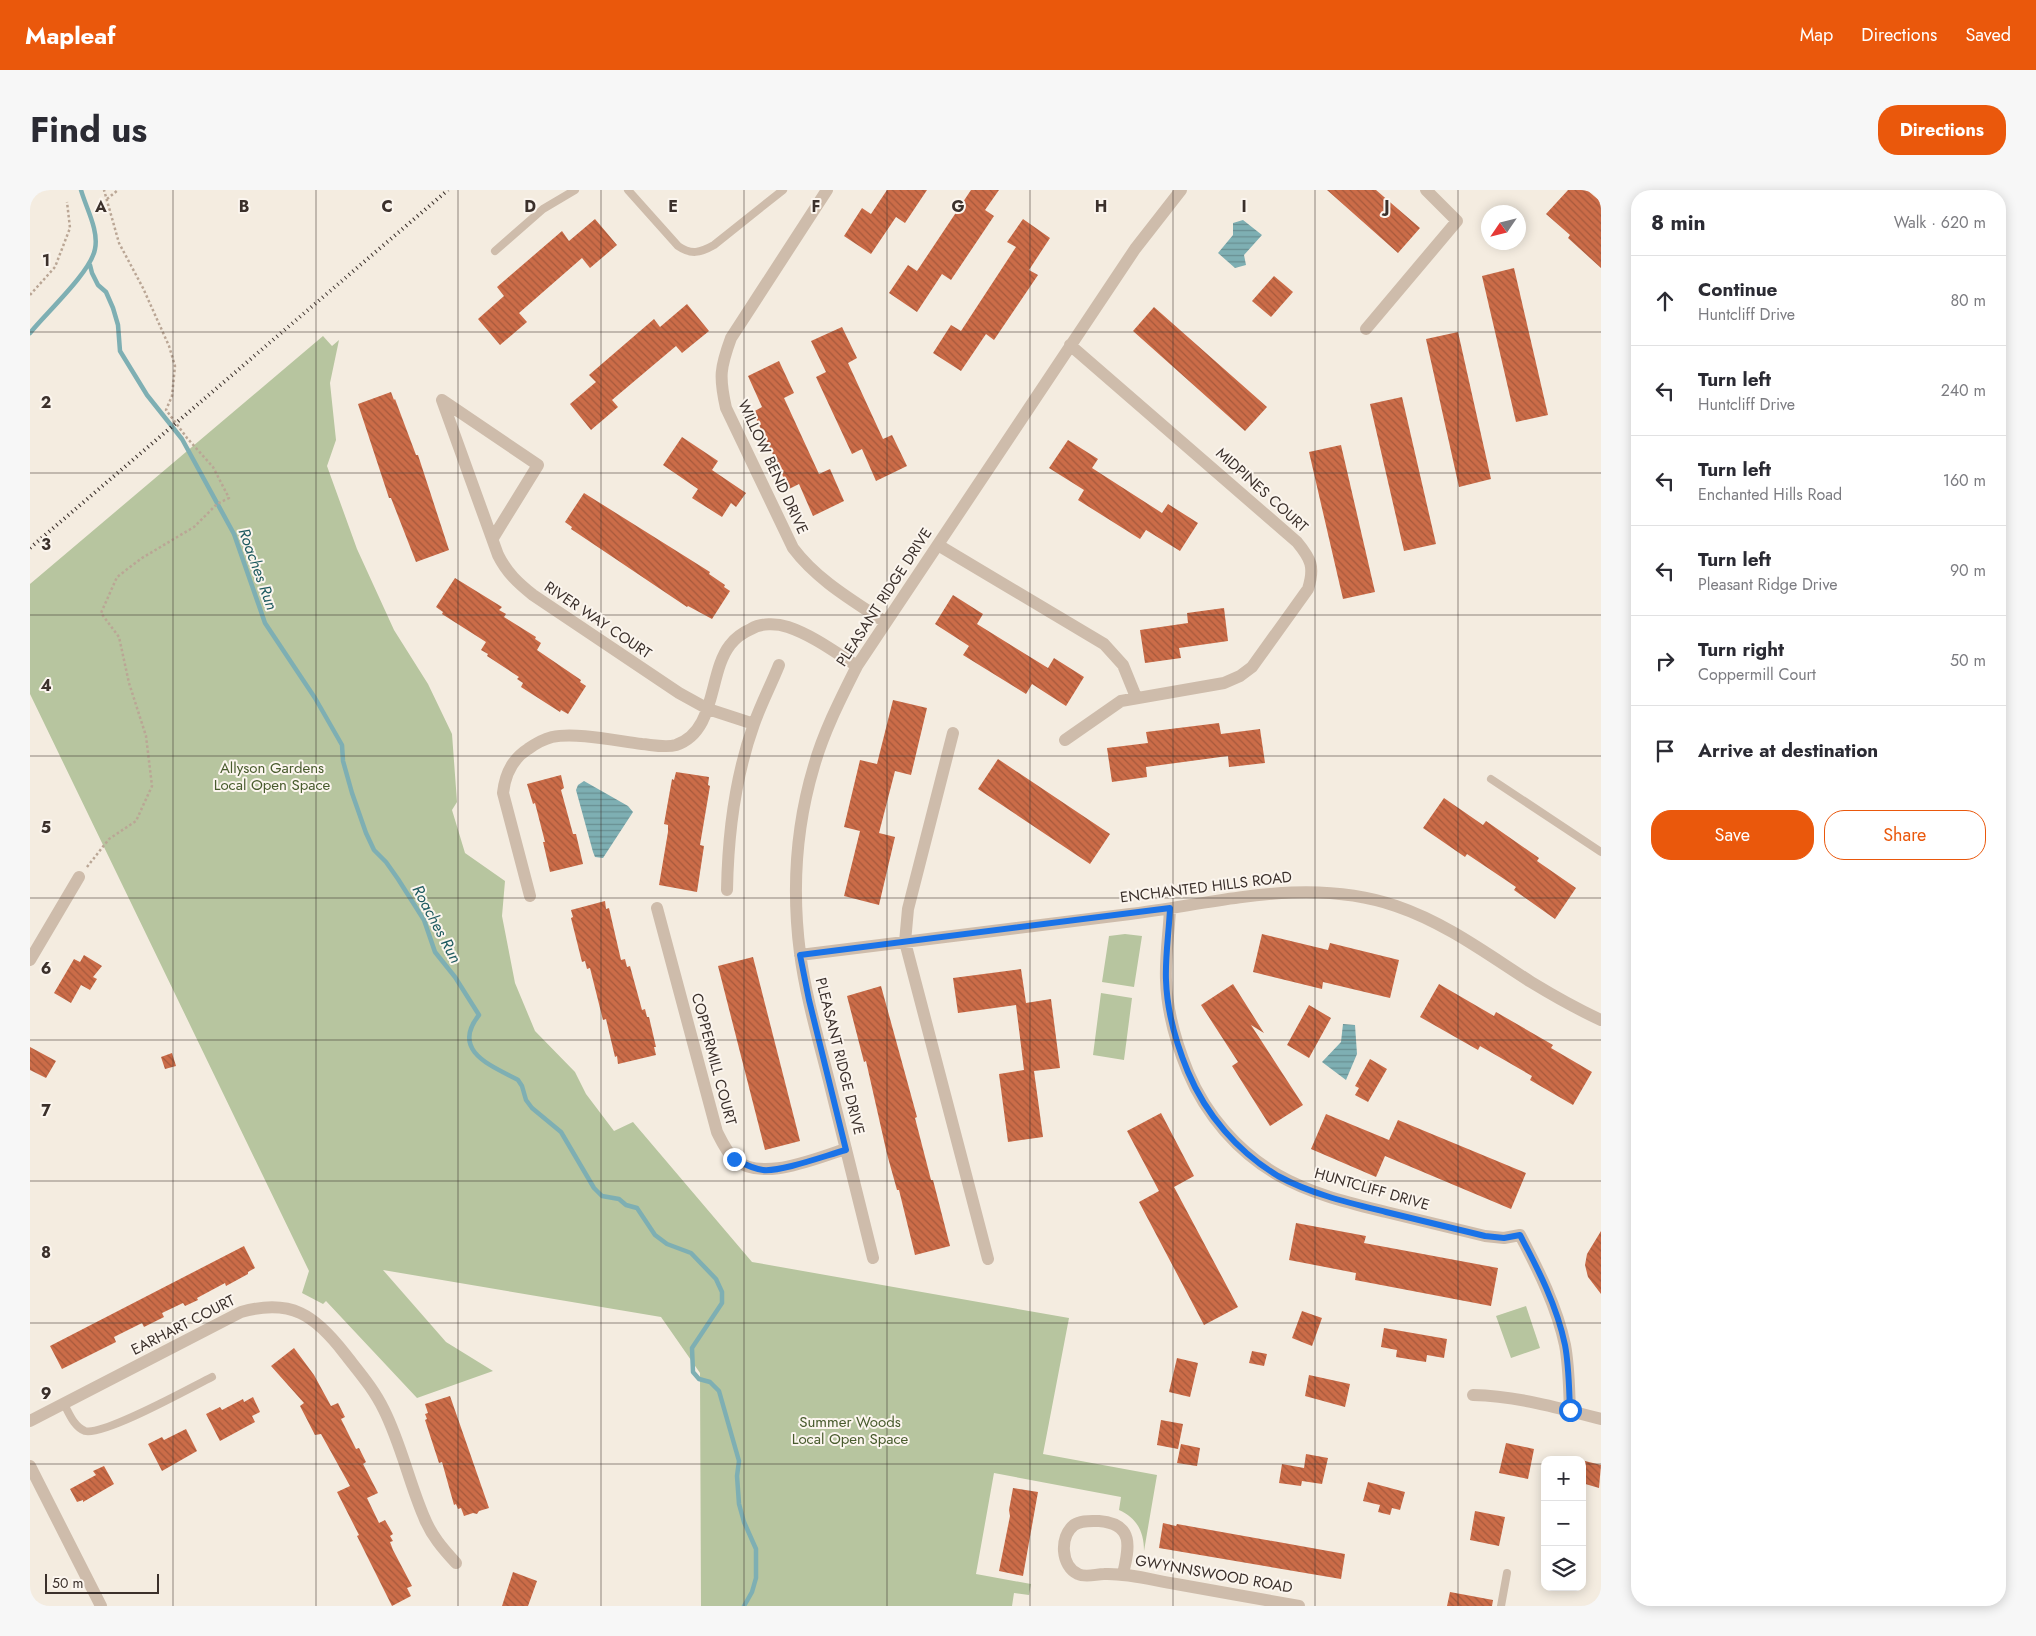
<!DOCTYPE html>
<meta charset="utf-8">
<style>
body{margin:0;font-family:Jost,sans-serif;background:#f7f7f7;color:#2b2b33}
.controls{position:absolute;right:15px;bottom:15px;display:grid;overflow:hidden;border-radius:10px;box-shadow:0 2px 12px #0003}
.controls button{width:45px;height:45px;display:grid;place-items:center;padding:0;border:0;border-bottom:1px solid #e1e1e2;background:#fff;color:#2b2b33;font:25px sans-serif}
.compass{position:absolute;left:1451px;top:15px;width:45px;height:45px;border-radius:50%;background:#fff;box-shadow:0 2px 12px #0003;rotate:235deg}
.scale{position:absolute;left:15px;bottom:12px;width:114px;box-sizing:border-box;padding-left:5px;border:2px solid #3b302b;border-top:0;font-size:14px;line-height:18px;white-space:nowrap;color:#3b302b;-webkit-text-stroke:4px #fbf5ee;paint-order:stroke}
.stop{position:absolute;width:15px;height:15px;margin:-11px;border:4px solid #1a73e8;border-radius:50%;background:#fff}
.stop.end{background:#1a73e8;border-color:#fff;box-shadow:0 1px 5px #0008}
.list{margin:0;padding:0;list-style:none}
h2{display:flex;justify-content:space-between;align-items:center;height:65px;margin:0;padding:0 20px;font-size:21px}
h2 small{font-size:16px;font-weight:400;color:#7c7c81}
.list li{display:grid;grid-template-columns:32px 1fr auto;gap:15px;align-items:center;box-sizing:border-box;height:90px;padding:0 20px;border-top:1px solid #e1e1e2}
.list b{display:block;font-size:19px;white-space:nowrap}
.list p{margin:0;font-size:16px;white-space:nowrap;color:#7c7c81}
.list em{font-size:16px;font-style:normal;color:#7c7c81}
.actions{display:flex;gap:10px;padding:15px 20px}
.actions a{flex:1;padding:11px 0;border:1px solid #ea580c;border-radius:20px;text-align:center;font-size:18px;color:#ea580c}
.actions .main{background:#ea580c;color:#fff}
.icon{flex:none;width:28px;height:28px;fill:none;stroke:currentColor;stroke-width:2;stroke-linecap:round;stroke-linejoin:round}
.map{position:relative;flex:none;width:1571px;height:1416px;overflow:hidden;border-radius:20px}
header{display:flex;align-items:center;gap:30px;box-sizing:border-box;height:70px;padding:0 25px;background:#ea580c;color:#fff}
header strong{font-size:24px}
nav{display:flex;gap:28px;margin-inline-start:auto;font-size:18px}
.intro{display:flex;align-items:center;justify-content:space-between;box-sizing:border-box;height:120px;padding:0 30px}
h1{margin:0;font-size:35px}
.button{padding:12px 22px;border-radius:20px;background:#ea580c;color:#fff;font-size:18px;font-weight:700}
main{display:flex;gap:30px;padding:0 30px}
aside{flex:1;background:#fff;border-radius:20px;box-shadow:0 2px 12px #0003}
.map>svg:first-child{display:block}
.green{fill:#b7c59f}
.water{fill:url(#water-rules)}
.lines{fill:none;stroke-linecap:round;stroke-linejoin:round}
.stream{stroke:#7eafb3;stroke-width:4.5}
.building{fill:url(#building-back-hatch)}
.path{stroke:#baa695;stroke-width:2.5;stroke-dasharray:2.5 2.5;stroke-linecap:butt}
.service{stroke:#cebcab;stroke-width:8}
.minor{stroke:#cebcab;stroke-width:12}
.rail{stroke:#3b302b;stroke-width:4;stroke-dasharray:1 4;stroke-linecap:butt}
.route{stroke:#1a73e8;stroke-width:6}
.grid{fill:none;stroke:#3b302b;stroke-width:1;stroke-opacity:0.55}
.labels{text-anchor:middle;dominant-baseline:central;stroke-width:4;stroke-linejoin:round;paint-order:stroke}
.street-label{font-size:15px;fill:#3b302b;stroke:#fbf5ee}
.park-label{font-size:15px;fill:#485b2d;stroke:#fbf5ee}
.water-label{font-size:16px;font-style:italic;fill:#1d595f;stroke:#fbf5ee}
.grid-label{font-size:16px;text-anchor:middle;font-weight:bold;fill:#3b302b;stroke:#fbf5ee;stroke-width:4;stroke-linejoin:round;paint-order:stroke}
</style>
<header>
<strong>Mapleaf</strong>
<nav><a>Map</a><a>Directions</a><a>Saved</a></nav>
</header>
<div class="intro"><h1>Find us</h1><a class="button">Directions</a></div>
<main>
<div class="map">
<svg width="1571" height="1416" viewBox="0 0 1571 1416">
<defs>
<pattern id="water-rules" width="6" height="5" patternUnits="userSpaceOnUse" patternTransform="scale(1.25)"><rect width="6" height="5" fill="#7eafb3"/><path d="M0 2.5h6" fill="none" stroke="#688f92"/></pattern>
<pattern id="building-back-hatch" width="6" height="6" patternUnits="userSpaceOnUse" patternTransform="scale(1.25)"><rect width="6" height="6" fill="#cb6c48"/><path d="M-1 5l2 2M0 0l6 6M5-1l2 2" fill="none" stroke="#a6593c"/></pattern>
</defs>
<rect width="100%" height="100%" fill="#f4ece0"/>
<path class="green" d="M293,146L302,156L309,150L300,193L306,250L297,276L327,359L364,440L398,494L422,544L427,612L422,620L435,663L475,691L472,726L485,793L505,841L545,882L556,904L584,941L603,932L722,1072L1039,1128L1013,1264L1127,1285L1114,1361C1114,1342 1107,1328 1089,1320L1091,1307L964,1283L946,1384L1001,1394L999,1405L984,1403L982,1416H671L670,1183L631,1127L353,1080L416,1152L463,1181L387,1208L296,1111L293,1114L272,1103L279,1081L0,504V394Z
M1095,744L1112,746L1104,797L1072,792L1079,746Z
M1071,803L1102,808L1094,870L1063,865Z
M1496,1116L1510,1158L1481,1168L1466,1126Z"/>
<path class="water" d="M1213,30L1232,45L1214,65L1216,75L1205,78L1188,63L1203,45V33Z
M554,591L598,616L603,622L573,668L565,667L563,662L546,600L548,595Z
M1313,834L1325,835L1327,864L1316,890L1292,872L1311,852Z"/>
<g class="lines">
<path class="stream" d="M60,75L62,83L68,95L76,102L83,118L88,135L90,161L117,205L152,249L204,344L235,433L285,508L312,555L313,571L322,603L336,643L344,660L356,672L368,689L394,730L405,762L425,787L449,825C420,861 462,876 488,890L492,896L496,910L502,918L531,942L564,998L572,1006L589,1009L596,1015L607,1018L625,1045L637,1054L661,1063L686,1089L692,1102V1113L662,1158L663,1182L669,1189L680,1192L689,1201L709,1271L707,1286L709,1314L714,1332L726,1359V1388L722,1402L714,1416
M0,143C16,123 61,82 65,59C69,40 56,18 51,0"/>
</g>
<path class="building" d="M857,0H897L875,33L866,27L841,64L814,46L832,18L841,24Z
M941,0H969L955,20L964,26L921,90L912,84L887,122L859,103L878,75L887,81Z
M1297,0H1346L1390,38L1368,63Z
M1538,0H1557L1571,12V78L1538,48L1540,45L1516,24Z
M565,29L587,55L560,78L552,68L489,123L497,132L470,155L448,129L474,106L467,97L532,41L539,51Z
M993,29L1020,48L999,80L1008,85L964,150L956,144L931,181L903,163L921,135L931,141L986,57L977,52Z
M1484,78L1518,225L1486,232L1452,86Z
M1244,86L1263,102L1241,127L1222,111Z
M657,114L679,141L652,163L646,156L582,210L588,217L561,240L540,214L566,192L559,185L624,129L630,137Z
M1124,117L1237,217L1215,241L1103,141Z
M812,137L827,168L818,173L853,249L862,245L877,276L846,291L832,259L822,264L786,187L796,182L781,151Z
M1428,142L1461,289L1429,297L1396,149Z
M749,171L764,203L754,208L789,284L800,279L814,311L783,326L769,294L759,299L723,222L732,217L718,186Z
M361,202L364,210L365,209L386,265H388L419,360L386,372L361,308H359L328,214Z
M1372,207L1406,354L1374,361L1340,214Z
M652,247L688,271L682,280L716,303L706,317L701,313L692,327L662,308L668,299L633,275Z
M1038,250L1068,269L1062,278L1132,323L1138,314L1168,333L1150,361L1116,340L1110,349L1048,310L1054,300L1019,278Z
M1311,255L1345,402L1313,409L1279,262Z
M554,303L680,382L679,384L695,395L694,397L700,401L682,429L658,416L657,417L541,339L542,337L535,332Z
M425,388L472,417L469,420L476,424L474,427L506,447L505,449L511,453L507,460L551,490L550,492L556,496L538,524L531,520L530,522L491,497L493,493L487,489L489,487L457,466L458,464L451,460L456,452L412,424L413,422L406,417Z
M923,405L953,424L947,434L1018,478L1024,468L1054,487L1036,516L1002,494L996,504L933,465L939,456L905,434Z
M1194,418L1198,451L1149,458L1151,468L1115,473L1110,440L1158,433L1157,423Z
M863,510L897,518L881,585L865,581L849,643L865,647L849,715L814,706L830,641L814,637L830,570L847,574Z
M1189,533L1191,544L1230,539L1235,573L1199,577L1198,566L1116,577L1117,587L1082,592L1077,558L1118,553L1116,542Z
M968,569L1080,644L1060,674L948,599Z
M646,582L679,587L678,595L680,596L670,655L674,656L667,702L629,695L638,642V635L634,634L642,589L644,590Z
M531,585L534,598L531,600L543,644H546L553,674L520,682L513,652H515L505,613L503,614L497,594Z
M1414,608L1453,635L1456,631L1509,668L1507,671L1546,698L1525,729L1484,700L1486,697L1437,664L1435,667L1393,638Z
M575,711L576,719L579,718L591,770L595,769L597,777L600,776L612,820L615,819L617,827H619L626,857H624L626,865L588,874L587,866L585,867L576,829L573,830L560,778L557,779L555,771L552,772L541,728L543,727L541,720Z
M1232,744L1298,760L1300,753L1369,770L1360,808L1293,792L1292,799L1223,782Z
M54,765L72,776L63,787L67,789L60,800L51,795L41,813L24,803L44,769L50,772Z
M723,767L770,951L735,960L688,776Z
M991,779L996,813L1021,809L1030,878L1004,881L1013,947L978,952L969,884L994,880L986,815L928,823L923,788Z
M1203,794L1234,843L1221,835L1273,915L1240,936L1202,876L1208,872L1171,815Z
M1409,794L1464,826L1466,822L1523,855L1521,858L1562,882L1543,915L1500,890L1502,886L1450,856L1448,860L1390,827Z
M851,796L887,927L885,928L901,990H903L920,1056L885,1065L869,1000H867L857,964L836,871L834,872L817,806Z
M1279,815L1301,828L1279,868L1257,855Z
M0,857L26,871L16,888L0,880Z
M142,863L146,876L135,879L131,867Z
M1340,869L1357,879L1338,912L1325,905L1329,898L1325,896Z
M1131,923L1164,986L1144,997L1208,1117L1174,1135L1109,1012L1129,1001L1097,941Z
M1296,924L1359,950L1368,930L1496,983L1481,1019L1355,966L1346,987L1281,959Z
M1266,1033L1336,1046L1334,1053L1468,1078L1461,1116L1325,1090L1326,1083L1259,1070Z
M1571,1041V1104L1558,1087L1555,1075L1557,1064Z
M214,1056L225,1078L218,1082V1084L196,1096L195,1093L167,1108L168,1110L155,1116L153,1113L132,1123L134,1127L114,1137L112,1133L84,1147L86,1152L32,1179L20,1156Z
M1272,1121L1292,1128L1282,1156L1262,1148Z
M1354,1138L1417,1149L1414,1168L1397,1165L1396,1172L1366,1167L1367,1160L1351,1157Z
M264,1158L284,1185L301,1216L308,1213L315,1227L311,1229L326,1259L329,1258L336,1272L333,1274L348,1303L337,1308L349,1333L355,1330L363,1344L360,1346L363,1351L360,1352L363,1360L382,1396L377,1398L381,1406L362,1416L327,1346L329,1345L307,1302L320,1296L291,1244L285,1245L270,1216L274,1213L241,1176Z
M1222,1161L1237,1164L1234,1176L1219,1173Z
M1147,1168L1168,1173L1160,1207L1139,1202Z
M1279,1185L1320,1194L1315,1217L1275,1206Z
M420,1206L459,1318L449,1321L447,1324L443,1323L434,1326L431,1318L428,1319L426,1314L424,1315L412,1272L409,1273L395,1230L397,1229L395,1224L398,1223L395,1214Z
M223,1207L230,1222L222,1226L225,1232L190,1251L176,1224L190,1217L192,1220L213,1209L214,1212Z
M1131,1230L1153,1234L1148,1259L1127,1255Z
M156,1239L167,1261L132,1281L118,1254L132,1247L134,1250Z
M1476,1253L1504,1259L1498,1289L1469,1283Z
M1151,1254L1170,1258L1167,1276L1147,1273Z
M1276,1264L1298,1268L1292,1294L1272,1291L1271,1296L1249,1293L1252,1274L1274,1278Z
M1555,1271L1571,1275L1569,1298L1552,1293V1281Z
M74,1276L84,1294L53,1312V1310L47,1312L40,1299L66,1285L63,1281Z
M1338,1292L1375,1302L1370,1320L1362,1318L1360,1325L1348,1322L1350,1315L1333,1311Z
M983,1298L1008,1302L993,1386L969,1381L980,1326L979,1320Z
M1445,1321L1475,1327L1469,1356L1440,1350Z
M1133,1333L1146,1336L1147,1334L1315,1364L1311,1389L1129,1358Z
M483,1382L507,1391L498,1416H472Z
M1420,1402L1463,1410L1462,1416H1417Z"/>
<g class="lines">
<path class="path" d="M77,9L88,0
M0,105L25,77L40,38L37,12
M57,677L79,649L106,631L122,596L116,546L99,493L89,447L71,423L87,387L112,368L164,337L187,314L199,308L183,277L157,248L136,220L142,206L145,176L139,156L113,98L89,53L74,0"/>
<path class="service" d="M598,0L648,56C661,65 670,63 684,55L753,0
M465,61L513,19L545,0
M1461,589L1571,662
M34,1214C39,1223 44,1237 55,1241C74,1246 160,1198 182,1187
M1471,1416L1477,1383"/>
<path class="minor" d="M797,0L701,148C690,178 689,187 696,218L763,358C787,390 822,410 855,432
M1336,139L1427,31L1396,0
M412,210L468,365C477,383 488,393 503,405L649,503L678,519L724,534
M412,210L508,275L463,348
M908,355L1074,454L1093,475L1106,507
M923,543L878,719L875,752L958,1069
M1035,550L1091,511L1194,493L1210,486L1222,477L1278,399C1285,377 1281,369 1267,352L1040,155
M697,700C698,644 705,587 724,534C731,514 741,495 749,475
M500,706L473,603C475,585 482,569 498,559C505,554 514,549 522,547C546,542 587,551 612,554C623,555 636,558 646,555C687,541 678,483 700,455C706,447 712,443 721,439C731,433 746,433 758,437C782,445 805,462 827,476
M627,718L687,942C692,952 696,961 704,969C732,993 785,968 816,959
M1140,719C1139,742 1135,767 1136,790C1137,822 1146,853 1158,882C1176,925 1208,962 1248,985C1281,1004 1320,1013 1356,1022C1389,1030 1422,1038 1455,1046L1474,1048L1490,1045C1508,1079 1527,1117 1535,1155C1539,1176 1539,1199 1540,1220
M770,765C880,751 990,737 1100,724C1188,713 1278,686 1366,716C1416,733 1457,764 1501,792C1524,806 1547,819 1571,830
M0,770L49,687
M843,1068C829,1011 815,955 801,899C790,854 776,809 770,763C762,701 766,636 784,576C794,541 811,508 827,476L1105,59L1151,0
M1443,1205C1486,1206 1530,1218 1571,1229
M0,1231L211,1122C261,1108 285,1125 315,1164C329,1182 344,1199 354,1220C371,1254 379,1292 394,1327C401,1345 413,1359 426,1373
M0,1276L71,1416
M1093,1384C1099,1358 1105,1334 1069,1331C1060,1331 1051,1330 1044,1335C1029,1347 1031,1376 1048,1384C1056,1388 1066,1384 1074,1384C1098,1383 1122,1390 1146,1394C1187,1401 1228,1409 1269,1416"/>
<path class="rail" d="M0,358L418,0"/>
</g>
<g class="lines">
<path class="route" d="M704,969C714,974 723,979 733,980C751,982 797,965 816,960L779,810L770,765L1140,718C1139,742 1135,767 1136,790C1137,822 1146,853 1158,882C1176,925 1208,962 1248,986C1281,1004 1320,1013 1356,1022C1389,1030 1422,1038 1455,1046L1474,1048L1490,1045C1508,1079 1527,1116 1535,1155C1539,1176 1539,1199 1540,1220"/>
</g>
<path class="grid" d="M143,0V1416M286,0V1416M428,0V1416M571,0V1416M714,0V1416M857,0V1416M1000,0V1416M1143,0V1416M1285,0V1416M1428,0V1416M0,142H1571M0,283H1571M0,425H1571M0,566H1571M0,708H1571M0,850H1571M0,991H1571M0,1133H1571M0,1274H1515M1552,1274H1571"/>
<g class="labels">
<g class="street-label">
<text transform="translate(743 277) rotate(65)">WILLOW BEND DRIVE</text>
<text transform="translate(1232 300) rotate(42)">MIDPINES COURT</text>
<text transform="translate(854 407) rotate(-57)">PLEASANT RIDGE DRIVE</text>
<text transform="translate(568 430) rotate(34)">RIVER WAY COURT</text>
<text transform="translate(1176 697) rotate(-7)">ENCHANTED HILLS ROAD</text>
<text transform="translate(810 866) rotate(76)">PLEASANT RIDGE DRIVE</text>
<text transform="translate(684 869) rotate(75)">COPPERMILL COURT</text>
<text transform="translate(1342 999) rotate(16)">HUNTCLIFF DRIVE</text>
<text transform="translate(153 1135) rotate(-27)">EARHART COURT</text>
<text transform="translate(1184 1384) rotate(10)">GWYNNSWOOD ROAD</text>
</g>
<g class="park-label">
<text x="242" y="578">Allyson Gardens<tspan x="242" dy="17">Local Open Space</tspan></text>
<text x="820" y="1232">Summer Woods<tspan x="820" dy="17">Local Open Space</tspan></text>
</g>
<g class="water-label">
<text transform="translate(228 379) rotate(70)">Roaches Run</text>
<text transform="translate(407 734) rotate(62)">Roaches Run</text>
</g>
</g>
<g class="grid-label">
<text x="71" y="22">A</text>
<text x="214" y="22">B</text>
<text x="357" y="22">C</text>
<text x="500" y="22">D</text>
<text x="643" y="22">E</text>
<text x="786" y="22">F</text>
<text x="928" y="22">G</text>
<text x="1071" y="22">H</text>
<text x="1214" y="22">I</text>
<text x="1357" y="22">J</text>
<text x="16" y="76">1</text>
<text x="16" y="218">2</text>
<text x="16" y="360">3</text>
<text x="16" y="501">4</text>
<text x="16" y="643">5</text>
<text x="16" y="784">6</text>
<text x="16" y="926">7</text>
<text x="16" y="1068">8</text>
<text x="16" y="1209">9</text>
</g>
</svg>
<div class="controls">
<button>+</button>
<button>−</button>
<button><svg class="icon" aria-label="layers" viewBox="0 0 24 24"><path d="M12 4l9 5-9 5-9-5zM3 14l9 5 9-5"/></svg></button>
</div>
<svg class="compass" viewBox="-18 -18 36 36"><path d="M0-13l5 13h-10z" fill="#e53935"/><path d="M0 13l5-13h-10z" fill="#7c7c81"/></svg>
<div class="scale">50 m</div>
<div class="stop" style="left:1540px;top:1220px"></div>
<div class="stop end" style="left:704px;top:969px"></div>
</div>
<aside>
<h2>8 min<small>Walk · 620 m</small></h2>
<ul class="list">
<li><svg class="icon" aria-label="ahead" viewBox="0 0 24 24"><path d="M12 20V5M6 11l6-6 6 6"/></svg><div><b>Continue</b><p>Huntcliff Drive</p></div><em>80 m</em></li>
<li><svg class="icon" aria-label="left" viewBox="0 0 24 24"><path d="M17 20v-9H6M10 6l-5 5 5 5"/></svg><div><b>Turn left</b><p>Huntcliff Drive</p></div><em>240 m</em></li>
<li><svg class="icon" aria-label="left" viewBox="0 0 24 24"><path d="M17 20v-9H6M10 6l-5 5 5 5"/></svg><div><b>Turn left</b><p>Enchanted Hills Road</p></div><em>160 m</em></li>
<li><svg class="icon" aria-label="left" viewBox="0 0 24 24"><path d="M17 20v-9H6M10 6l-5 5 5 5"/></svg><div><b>Turn left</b><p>Pleasant Ridge Drive</p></div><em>90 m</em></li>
<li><svg class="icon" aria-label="right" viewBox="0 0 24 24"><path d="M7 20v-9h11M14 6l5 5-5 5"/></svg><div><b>Turn right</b><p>Coppermill Court</p></div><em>50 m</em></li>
<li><svg class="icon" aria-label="arrive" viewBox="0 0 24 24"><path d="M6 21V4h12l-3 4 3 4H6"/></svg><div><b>Arrive at destination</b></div></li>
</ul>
<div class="actions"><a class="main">Save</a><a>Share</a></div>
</aside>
</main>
